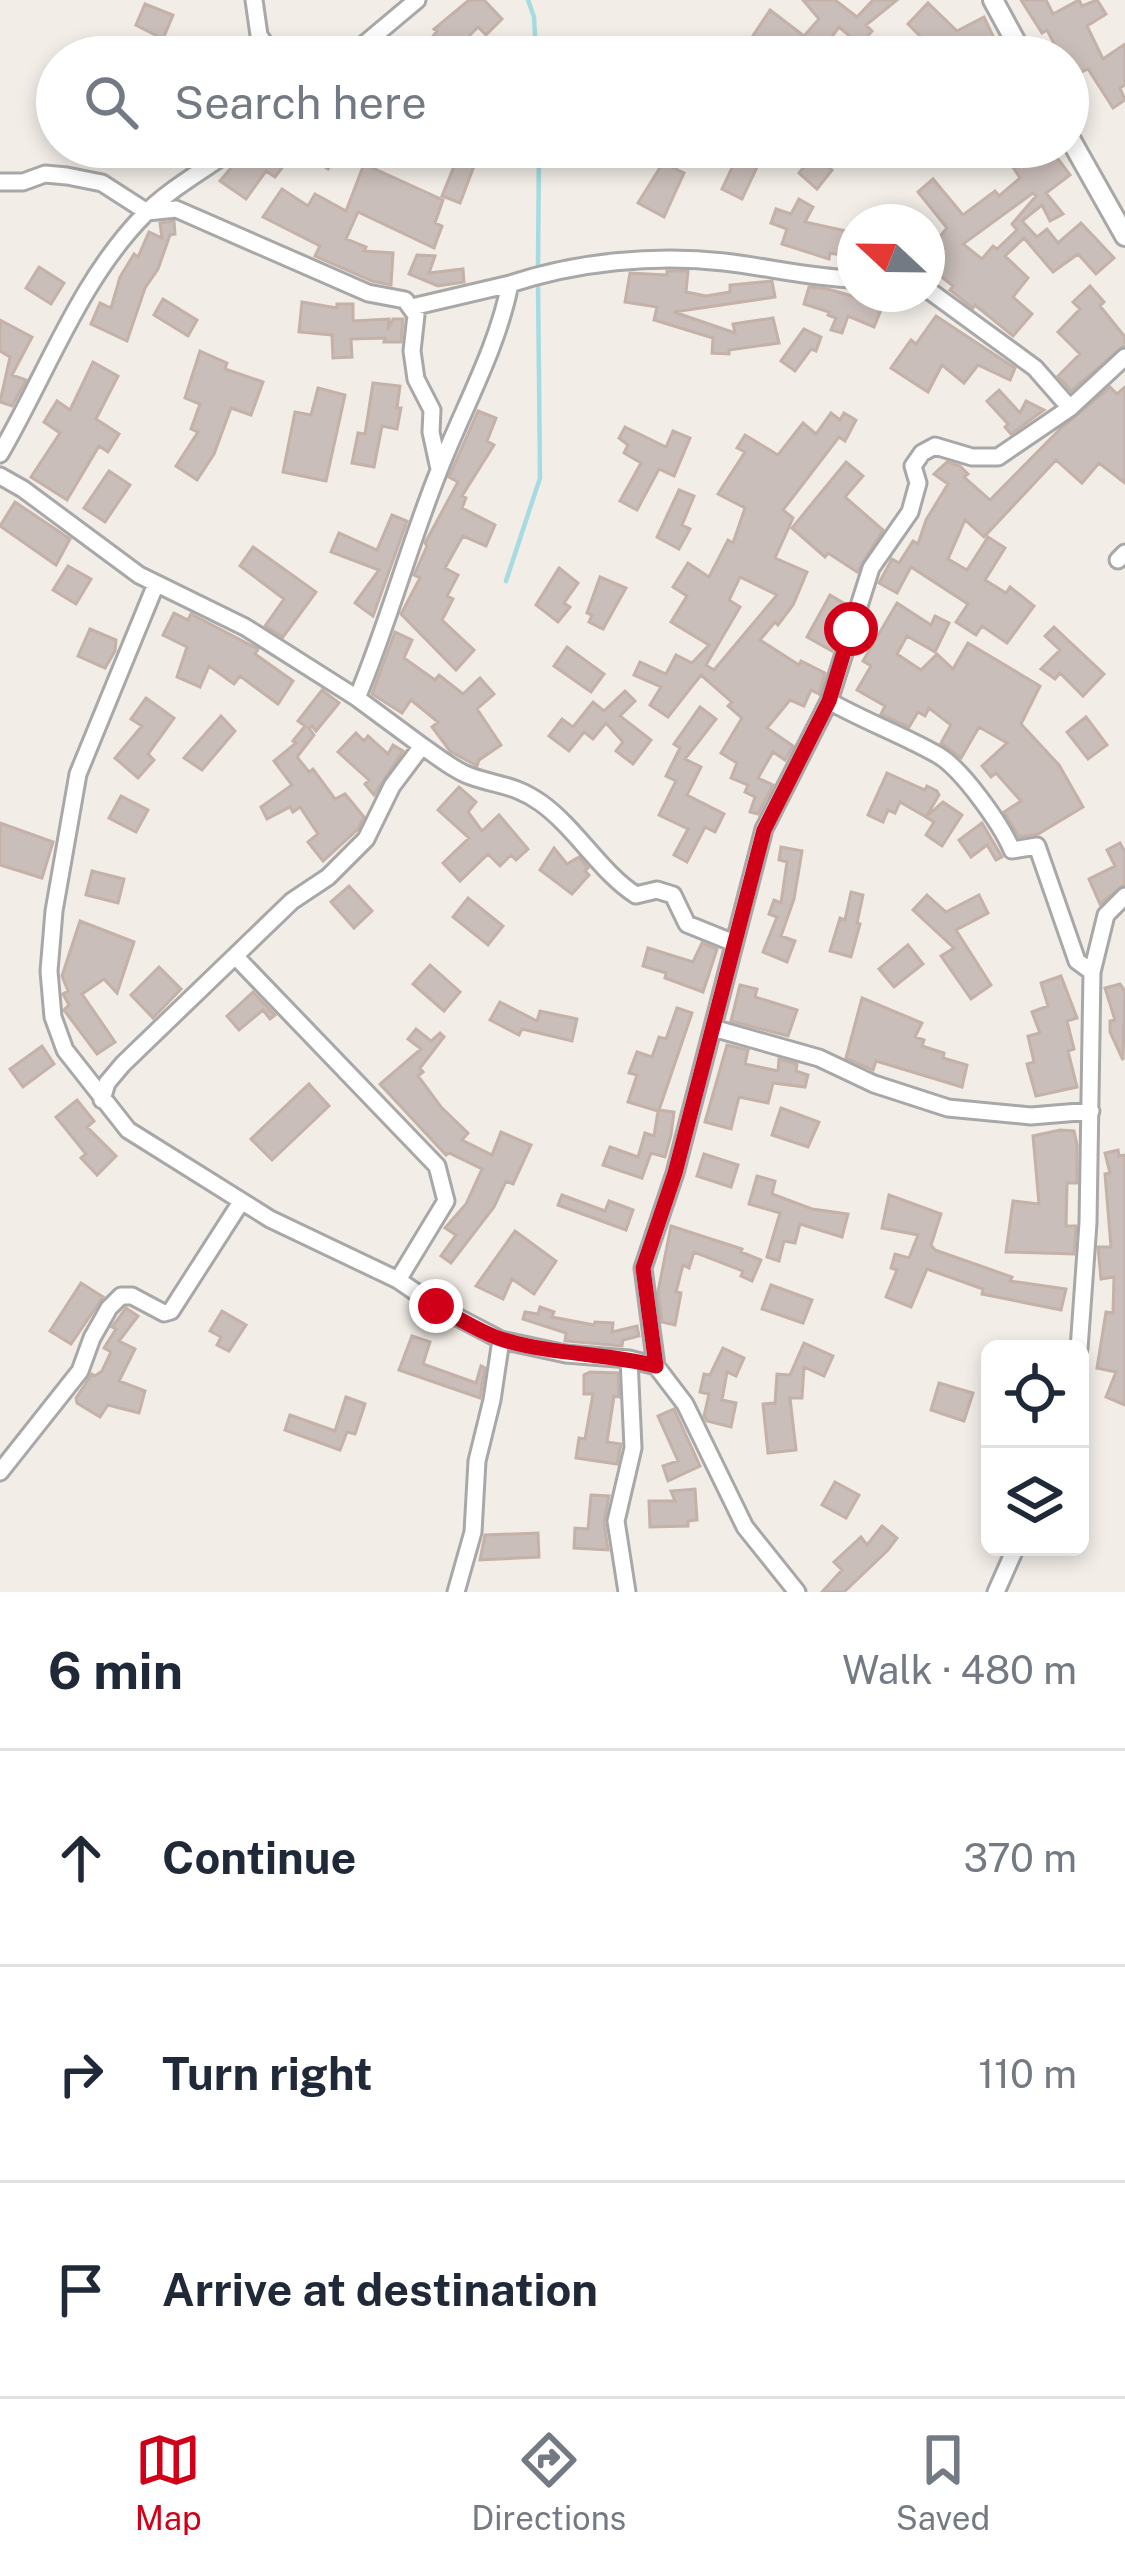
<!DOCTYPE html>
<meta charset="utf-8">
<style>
body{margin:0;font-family:"Public Sans",sans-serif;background:#f6f6f7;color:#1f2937}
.controls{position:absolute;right:36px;bottom:36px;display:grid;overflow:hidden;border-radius:18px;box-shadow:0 6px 18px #0003}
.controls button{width:108px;height:108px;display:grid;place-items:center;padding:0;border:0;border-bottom:3px solid #e0e1e3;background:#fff;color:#1f2937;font:60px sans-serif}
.compass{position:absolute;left:837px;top:204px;width:108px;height:108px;border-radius:50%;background:#fff;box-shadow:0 6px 18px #0003;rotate:292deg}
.stop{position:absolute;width:36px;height:36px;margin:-27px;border:9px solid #d10019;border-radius:50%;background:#fff}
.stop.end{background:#d10019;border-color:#fff;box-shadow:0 3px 12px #0008}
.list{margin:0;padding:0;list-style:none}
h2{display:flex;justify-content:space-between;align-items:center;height:156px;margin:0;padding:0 48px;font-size:51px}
h2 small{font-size:39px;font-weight:400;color:#747a83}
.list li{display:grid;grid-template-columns:78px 1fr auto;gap:36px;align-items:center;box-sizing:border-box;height:216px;padding:0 48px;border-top:3px solid #e0e1e3}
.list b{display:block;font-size:45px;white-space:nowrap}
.list em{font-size:39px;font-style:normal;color:#747a83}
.icon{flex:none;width:66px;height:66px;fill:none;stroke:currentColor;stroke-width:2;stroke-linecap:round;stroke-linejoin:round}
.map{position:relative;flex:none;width:1125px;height:1592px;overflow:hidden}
.search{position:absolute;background:#fff;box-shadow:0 6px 18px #0003;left:36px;right:36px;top:36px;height:132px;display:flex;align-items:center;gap:30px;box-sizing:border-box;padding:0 42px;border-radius:66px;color:#747a83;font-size:45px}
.sheet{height:804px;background:#fff}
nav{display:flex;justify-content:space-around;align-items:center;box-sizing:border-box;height:168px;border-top:3px solid #e0e1e3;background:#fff;font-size:33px;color:#747a83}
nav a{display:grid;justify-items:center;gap:6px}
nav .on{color:#d10019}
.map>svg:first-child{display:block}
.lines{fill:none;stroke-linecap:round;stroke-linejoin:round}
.stream{stroke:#a5dbe1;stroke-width:4.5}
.building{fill:#cabeba;stroke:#c4b1a8;stroke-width:3;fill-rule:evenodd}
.minor-casing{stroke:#a8a8a8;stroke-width:21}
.tertiary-casing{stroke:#a8a8a8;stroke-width:24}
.minor{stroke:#fff;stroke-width:15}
.tertiary{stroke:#fff;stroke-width:18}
.route{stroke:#d10019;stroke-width:15}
</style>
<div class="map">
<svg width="1125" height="1592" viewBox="0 0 1125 1592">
<rect width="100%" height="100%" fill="#f2ede7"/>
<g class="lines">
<path class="stream" d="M528,0L534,17L536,57
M538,269L539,147
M506,581L540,478L538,280"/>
</g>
<path class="building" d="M469,0H484L502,19L486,35L478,27L448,57H417L437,31L434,29Z
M803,0H835L857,17L873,0H897L866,25L872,31L860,45L839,27L828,42L823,39L807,57H739L770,10L804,36L819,19Z
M1021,0H1046L1053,14L1079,0L1082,6L1097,0L1106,14L1087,26L1103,59L1125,44V85L1120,88L1125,100L1113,108L1088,69L1071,77L1068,57H1061L1047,30L1042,33Z
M928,3L957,31L984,17L1003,57H925L921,49L929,45L908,24Z
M145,4L173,15L163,39L136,25Z
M257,147H343L328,169L297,148L275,177L266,171L246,199L220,181L246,150L252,154Z
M772,147H835L822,163L832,170L817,189L799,173L807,163Z
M1000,147H1049L1070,175L1046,193L1063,214L1050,221L1042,205L1022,221L1037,237L1047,229L1058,243L1081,223L1114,258L1096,274L1078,254L1053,272L1024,238L1005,256L1028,278L1013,297L1032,314L1013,336L975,305L973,308L950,290L953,286L927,265V252L947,228L918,192L933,179L963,215L995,191L999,196L1020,178ZM1033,193L1036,196L1012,224L1017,230L997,249L993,246L982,259L963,244Z
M738,155L758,165L742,199L722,189Z
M457,159L474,166L460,203L442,196Z
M663,163L684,173L664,217L638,203Z
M364,164L443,200L435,223L442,226L434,248L358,212L346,239L366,247L364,251L393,253L391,285L372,281L315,256L320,246L263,217L282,189L308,206L315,194L346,211Z
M799,199L813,207L805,222L855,233V258L830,253L829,259L782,244L787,229L771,223L776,209L791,214Z
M174,221L175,234L170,235L158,269L145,288L127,341L91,324L100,303L111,308L120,277L134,254L138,257L149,232L162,238L160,223Z
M417,255L435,256L429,273L463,269L464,282L438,286L409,274Z
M39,267L64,283L51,304L26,288Z
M667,271H688L686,292L706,296L730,292V285L772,281L775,297L674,312L735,333L733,324L773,318L779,343L729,350V354L712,353L713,338L654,320L657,307L625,302L630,273L667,275Z
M1090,286L1104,302L1100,306L1125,337V345L1071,391L1058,376L1080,354L1058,332L1080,309L1073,302Z
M809,287L828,289L883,305L874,327L848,316L842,333L831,330L836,318L828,315L829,312L804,304Z
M163,299L197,320L188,336L154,315Z
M302,302L337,308V304H353V321L389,319L388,330L393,319H403L401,342H384L385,338L351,339L352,357L333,358L332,335L299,332Z
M936,316L1015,368L1010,380L978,365L964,383L942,365L928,392L891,368L911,340L916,344Z
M0,320L32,337L12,375L26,380L12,406L0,402L10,357L0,351Z
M804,329L821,337L816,351L811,349L795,371L781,361Z
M200,351L227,363L225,369L263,382L251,415L231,408L214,454L197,480L176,466L198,432L191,429L200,404L185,398Z
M93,362L118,376L96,419L119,434L108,452L99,446L67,500L31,477L60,433L44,422L57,401L70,410Z
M373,383L400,386L397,408H401L397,429L382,426L374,467L352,463L358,433L365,434Z
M1110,387L1117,394L1125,387V483L1099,463L1082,483L1056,460L984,537L965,520L948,559L967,570L988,537L1005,548L985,580L1006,593L1010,587L1034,606L1007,643L982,626L976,635L956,622L968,604L911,567L897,593L879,583L892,559L899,563L913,541L918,544L926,520L948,484L934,474L947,462L960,466L968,474L964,477L990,500L1061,428Z
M318,388L345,395L326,481L283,472L295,412L311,415Z
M999,390L1020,413L1026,401L1044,410L1011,434L1005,427L1008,424L987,401Z
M478,411L496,418L487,441L494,445L462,496L466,498L462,508L495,525L486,546L463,536L445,568L458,575L447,596L453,599L442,620L474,650L456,670L401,614L420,578L414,575L427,546L425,543L458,482L449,477Z
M831,413L840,420L844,413L856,420L845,441L839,437L783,510L793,518L775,558L807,572L793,605L778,625L775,622L760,640L799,665L801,661L825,673L819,694L811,690L804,706L790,700L767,728L793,746L785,760L773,752L758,778L773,785L758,814L750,812L755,797L745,792L748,785L731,778L737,763L721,753L742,718L728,706L732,702L701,675L668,717L650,705L661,687L634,675L640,662L666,674L676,655L692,663L709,645L671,622L687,596L673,587L688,563L709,577L728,540L733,543L745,508L718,494L745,452L737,448L745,435L778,455L803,423L816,434ZM740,577L777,595L714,670L706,665L740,607L729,600Z
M625,427L666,447L673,431L690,438L674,476L659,469L637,510L620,501L641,463L624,453L628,445L619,438Z
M846,462L863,476L845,497L883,530L857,572L828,553L825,557L792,528Z
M109,471L130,485L105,522L84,508Z
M679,490L694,496L682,525L690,529L679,549L657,537Z
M15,502L70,539L56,565L0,526Z
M392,515L407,521L373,616L355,603L379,570L331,552L339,533L377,550Z
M253,547L316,592L283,637L265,626L284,599L240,566Z
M68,566L91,579L76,604L53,590Z
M559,568L578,583L564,603L570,607L558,622L536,605Z
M600,577L626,588L603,629L589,622L592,615L587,613Z
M830,595L847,605L832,651L807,637Z
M897,603L931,625L935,616L949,623L935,652L907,636L897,654L921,670L937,654L953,669L968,643L1040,686L1021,724L1059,765L1083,807L1038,834L1019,837L1004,812L1021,801L996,773L991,777L982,766L1007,743L979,727L961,758L941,743L951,725L929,708L925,716L918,712L909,727L881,714L885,706L857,690L871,666L863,661Z
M174,613L188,620L191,614L258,649L255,654L293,681L278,704L240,676L234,684L209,666L200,687L177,677L187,647L163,635Z
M1054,627L1104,674L1083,696L1060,673L1055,679L1041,669L1060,650L1045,636Z
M90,629L116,640L115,651L105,668L78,656Z
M395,632L412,640L404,658L435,680L439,675L463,694L480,678L494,694L477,709L501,745L479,760L477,766L450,751L432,727L438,722L411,700L402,713L372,694Z
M567,647L604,674L591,692L554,666Z
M322,690L339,703L316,731L312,726L309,728L314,735L297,757L309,772L313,769L335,799L345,794L364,817L358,829L323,861L308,842L318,834L300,807L293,812L290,807L267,819L261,807L292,785L274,761L296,743L293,741L305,726L298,721Z
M625,691L635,701L620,716L651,740L633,764L616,751L623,742L606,723L593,739L584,732L569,751L549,736L562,719L573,727L593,702L604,711Z
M146,698L174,718L148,754L154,760L138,778L115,758L142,726L131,719Z
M700,707L716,719L685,759L701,767L687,795L724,814L715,832L705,827L687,862L674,855L688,829L659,815L676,781L666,776L680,748L674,744Z
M221,716L235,731L202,770L184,758Z
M1086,717L1107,745L1088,759L1067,732Z
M356,733L364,741L368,736L388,754L393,745L403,751L374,795L365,784L369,780L338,752Z
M887,773L925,790L927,786L937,791L939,795L926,817L900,802L895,813L888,810L883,822L868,815Z
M459,787L476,802L468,812L482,831L499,815L528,849L516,860L511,855L500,866L488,854L460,881L443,863L469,838L438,810Z
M121,796L148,810L136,832L109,818Z
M943,802L962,815L942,846L926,835L934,822L926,817Z
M0,823L53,842L42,878L0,865Z
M982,823L1002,857L996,860L987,845L971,857L959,840Z
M1120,843L1125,852V884L1100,904L1089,879L1115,866L1107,850Z
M781,847L802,851L794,899L781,936L795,941L787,962L763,952L777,917L769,914L774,900L781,903L787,862L779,860Z
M554,848L567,864L579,857L588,868L585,871L589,875L572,894L540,870Z
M92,871L124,879L118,903L86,895Z
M349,886L372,911L354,928L331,902Z
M851,892L863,895L857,923L860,924L851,957L830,951L840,918L845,920Z
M927,895L946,912L979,895L988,913L956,930L991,985L971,999L941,956L954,948L913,910Z
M468,898L503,926L488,945L453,917Z
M80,921L134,942L117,993L104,979L82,994L115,1042L97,1054L64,1010L69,1005L63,994L68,991L62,976Z
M702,943L717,949L703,992L665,978L666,973L643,966L648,948L693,962Z
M908,945L923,964L894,987L879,969Z
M430,965L460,992L444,1011L413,984Z
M159,967L181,989L153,1018L131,995Z
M1061,976L1077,1018L1067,1021L1074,1049L1068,1051L1077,1087L1036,1096L1027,1064L1034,1062L1028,1036L1040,1033L1032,1012L1048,1006L1041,983Z
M1120,984L1125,991L1123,1060L1110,1032V1021L1115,1020L1105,988Z
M740,985L757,989L755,997L797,1010L788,1036L731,1021Z
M253,992L275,1015L270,1019L263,1010L239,1030L227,1016Z
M862,998L922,1023L915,1037L924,1040L922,1046L944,1053L943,1058L967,1065L962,1087L876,1061L873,1070L846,1058Z
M500,1002L537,1021L540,1011L577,1019L572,1041L522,1029L519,1035L490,1020Z
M677,1008L692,1013L659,1110L674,1112L671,1135L665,1157L651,1153L642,1178L603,1165L610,1147L638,1157L645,1133L654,1136L658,1111L628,1102L637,1075L629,1073L637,1052L652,1057L659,1037L666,1039Z
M416,1029L431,1041L440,1033L444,1037L420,1068L423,1072L418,1076L441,1107L468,1133L462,1140L492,1155L501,1132L531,1145L513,1184L506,1181L494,1207L451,1263L441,1256L456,1235L445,1228L466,1204L482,1169L449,1153L446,1155L380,1084L421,1049L408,1039Z
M727,1045L748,1050L745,1064L778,1071L779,1059L797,1064L796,1071L808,1075L805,1087L773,1083L768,1103L739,1097L731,1129L705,1122Z
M42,1046L54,1064L23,1087L10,1069Z
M309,1084L329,1106L272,1160L251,1139Z
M77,1100L94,1121L87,1127L116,1156L97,1175L81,1158L86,1154L56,1117Z
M781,1108L819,1122L808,1147L772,1135Z
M1060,1130L1074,1131L1077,1145V1183H1067L1066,1226H1076L1074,1254L1006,1252L1013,1201L1039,1204L1033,1136Z
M1118,1150L1119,1156L1125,1155V1405L1106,1397L1116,1372L1097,1368L1106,1312L1113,1313L1114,1277L1101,1279L1098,1247H1111L1105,1174L1110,1173L1105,1153Z
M704,1154L738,1165L731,1187L697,1176Z
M757,1176L775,1181L772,1194L812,1209L848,1214L842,1237L800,1224L795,1243L784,1241L779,1261L767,1257L780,1213L749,1204Z
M562,1195L605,1211L609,1201L633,1210L626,1230L558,1205Z
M889,1195L941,1214L931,1245L935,1250L1012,1277L1010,1281L1066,1289L1061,1310L982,1294L983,1289L927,1269L911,1307L886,1297L897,1270L891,1268L895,1254L909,1258L918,1235L882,1228Z
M671,1226L742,1249L741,1252L761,1260L752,1281L741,1276L743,1271L694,1252L689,1268L683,1265L676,1292L681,1293L675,1325L662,1322L658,1292Z
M515,1231L556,1261L534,1294L512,1279L503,1299L476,1286Z
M81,1283L103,1297L71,1344L50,1331Z
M771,1285L812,1300L803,1323L762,1309Z
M540,1307L554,1312L552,1317L594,1325L595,1322L613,1323L612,1332L637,1326L639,1336L623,1340L622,1346L565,1341L566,1333L523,1319L525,1312L538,1314Z
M126,1308L138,1316L119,1341L135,1349L119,1381L145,1391L139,1413L108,1405L100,1417L77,1403L76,1398L92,1374L95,1376L102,1371L111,1352L104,1348L116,1329L112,1327Z
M222,1311L246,1325L229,1351L217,1345L221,1337L210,1331Z
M412,1336L430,1342L423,1364L476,1383L481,1366L485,1368L480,1398L399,1370Z
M804,1343L833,1356L824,1376L804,1367L802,1398H790L796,1450L768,1453L763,1404L775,1403L777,1374L790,1375Z
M723,1348L744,1358L736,1376L727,1372L722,1400L736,1403L731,1427L707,1421L704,1416L709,1394L700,1392L704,1374L710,1375Z
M590,1372L618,1373L619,1397L614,1396L607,1442L621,1444L617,1464L576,1458L579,1438L585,1439L593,1394H584V1375Z
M939,1383L973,1393L964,1421L931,1410Z
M346,1397L365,1404L355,1434L347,1432L340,1450L285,1430L290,1415L335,1431Z
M674,1409L700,1466L668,1481L663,1466L678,1461L658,1416Z
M835,1482L859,1495L846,1518L822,1505Z
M695,1489L697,1520L688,1521V1526L650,1527L649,1501H675L671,1491Z
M591,1495L609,1496L604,1522L608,1550L574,1548L575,1528L588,1529Z
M882,1526L897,1538L888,1550L844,1592H822L842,1570L834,1562L861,1537L867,1545Z
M538,1533L539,1557L480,1560L485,1535Z"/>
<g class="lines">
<g class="minor-casing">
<path id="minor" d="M254,0L259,35L273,57
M349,57L417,0
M0,182H23L45,174L67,176L102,183L147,212L176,209L368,293L405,300L416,315L412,351L416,379L432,410L431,432L439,469
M927,289L1035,368L1070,408
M412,307L510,284
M0,454C46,375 80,279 145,214C170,188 207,169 235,147
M0,476L23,489L139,575L245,627L357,698L422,746L392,786L366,839L328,877L292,901L123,1064L107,1083L102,1100
M1118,560L1125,553
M156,584L78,774L54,911L49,971L53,1017L65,1050L128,1130L270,1219L398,1280L436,1306L501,1340L566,1354L629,1359L656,1366L643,1268L675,1173L764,829L829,701L871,568L910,512L918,483L913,466L922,453L935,446L972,457H998L1070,408L1125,357
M357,698C388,624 408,548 438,473C462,410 497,350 510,284C576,262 655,254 724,262C768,267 811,278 855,279
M829,701C864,721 903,735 938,755C962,769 1001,824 1012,850L1037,846L1077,961L1092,972
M422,746C437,756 453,770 470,776C498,786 514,784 541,803C576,828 602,874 636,895L657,890L673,895L687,924L734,943
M236,957L437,1166L446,1201L398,1280
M713,1028L819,1058L874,1084L948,1108L1031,1116L1091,1111
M1079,1349L1088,1223L1092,972L1106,915L1125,896
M656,1366L685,1404L745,1527L797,1592
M0,1472L80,1371L92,1338L109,1308L121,1296H132L164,1313L171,1311L241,1202
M456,1592L473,1532L477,1461L492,1400L501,1340
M627,1592L616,1521L633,1448L629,1359
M996,1592L1016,1547"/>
</g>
<g class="tertiary-casing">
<path id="tertiary" d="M993,0L1024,57
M1068,135L1125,236"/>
</g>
<use href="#minor" class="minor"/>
<use href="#tertiary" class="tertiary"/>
</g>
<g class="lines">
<path class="route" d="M436,1306C457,1317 481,1333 504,1340C554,1355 606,1353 656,1366L643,1268L675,1173L764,830L829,701L851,629"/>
</g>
</svg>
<div class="controls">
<button><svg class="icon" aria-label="locate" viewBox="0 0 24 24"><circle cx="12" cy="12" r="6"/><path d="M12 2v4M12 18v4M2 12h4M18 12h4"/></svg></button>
<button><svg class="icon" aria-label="layers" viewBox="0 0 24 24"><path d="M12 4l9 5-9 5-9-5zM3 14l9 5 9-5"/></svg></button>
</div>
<svg class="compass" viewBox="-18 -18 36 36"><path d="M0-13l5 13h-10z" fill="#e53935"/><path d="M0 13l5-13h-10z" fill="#747a83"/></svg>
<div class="stop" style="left:851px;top:629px"></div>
<div class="stop end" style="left:436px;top:1306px"></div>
<div class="search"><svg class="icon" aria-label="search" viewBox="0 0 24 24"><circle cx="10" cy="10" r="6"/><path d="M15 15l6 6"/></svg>Search here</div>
</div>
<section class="sheet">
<h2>6 min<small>Walk · 480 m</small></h2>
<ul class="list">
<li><svg class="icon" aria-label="ahead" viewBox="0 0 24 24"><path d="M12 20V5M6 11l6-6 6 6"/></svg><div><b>Continue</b></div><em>370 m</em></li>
<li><svg class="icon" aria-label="right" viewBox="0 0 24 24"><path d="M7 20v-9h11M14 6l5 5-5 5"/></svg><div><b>Turn right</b></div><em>110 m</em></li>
<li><svg class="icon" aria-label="arrive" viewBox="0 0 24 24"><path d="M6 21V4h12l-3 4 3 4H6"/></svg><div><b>Arrive at destination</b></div></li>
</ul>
</section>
<nav>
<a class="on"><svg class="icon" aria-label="map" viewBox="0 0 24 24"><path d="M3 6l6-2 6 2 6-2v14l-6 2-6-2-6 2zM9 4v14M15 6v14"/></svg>Map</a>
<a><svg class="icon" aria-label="directions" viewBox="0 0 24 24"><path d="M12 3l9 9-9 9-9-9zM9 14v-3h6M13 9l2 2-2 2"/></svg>Directions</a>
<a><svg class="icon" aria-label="saved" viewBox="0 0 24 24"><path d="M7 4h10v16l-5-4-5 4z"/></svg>Saved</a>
</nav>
